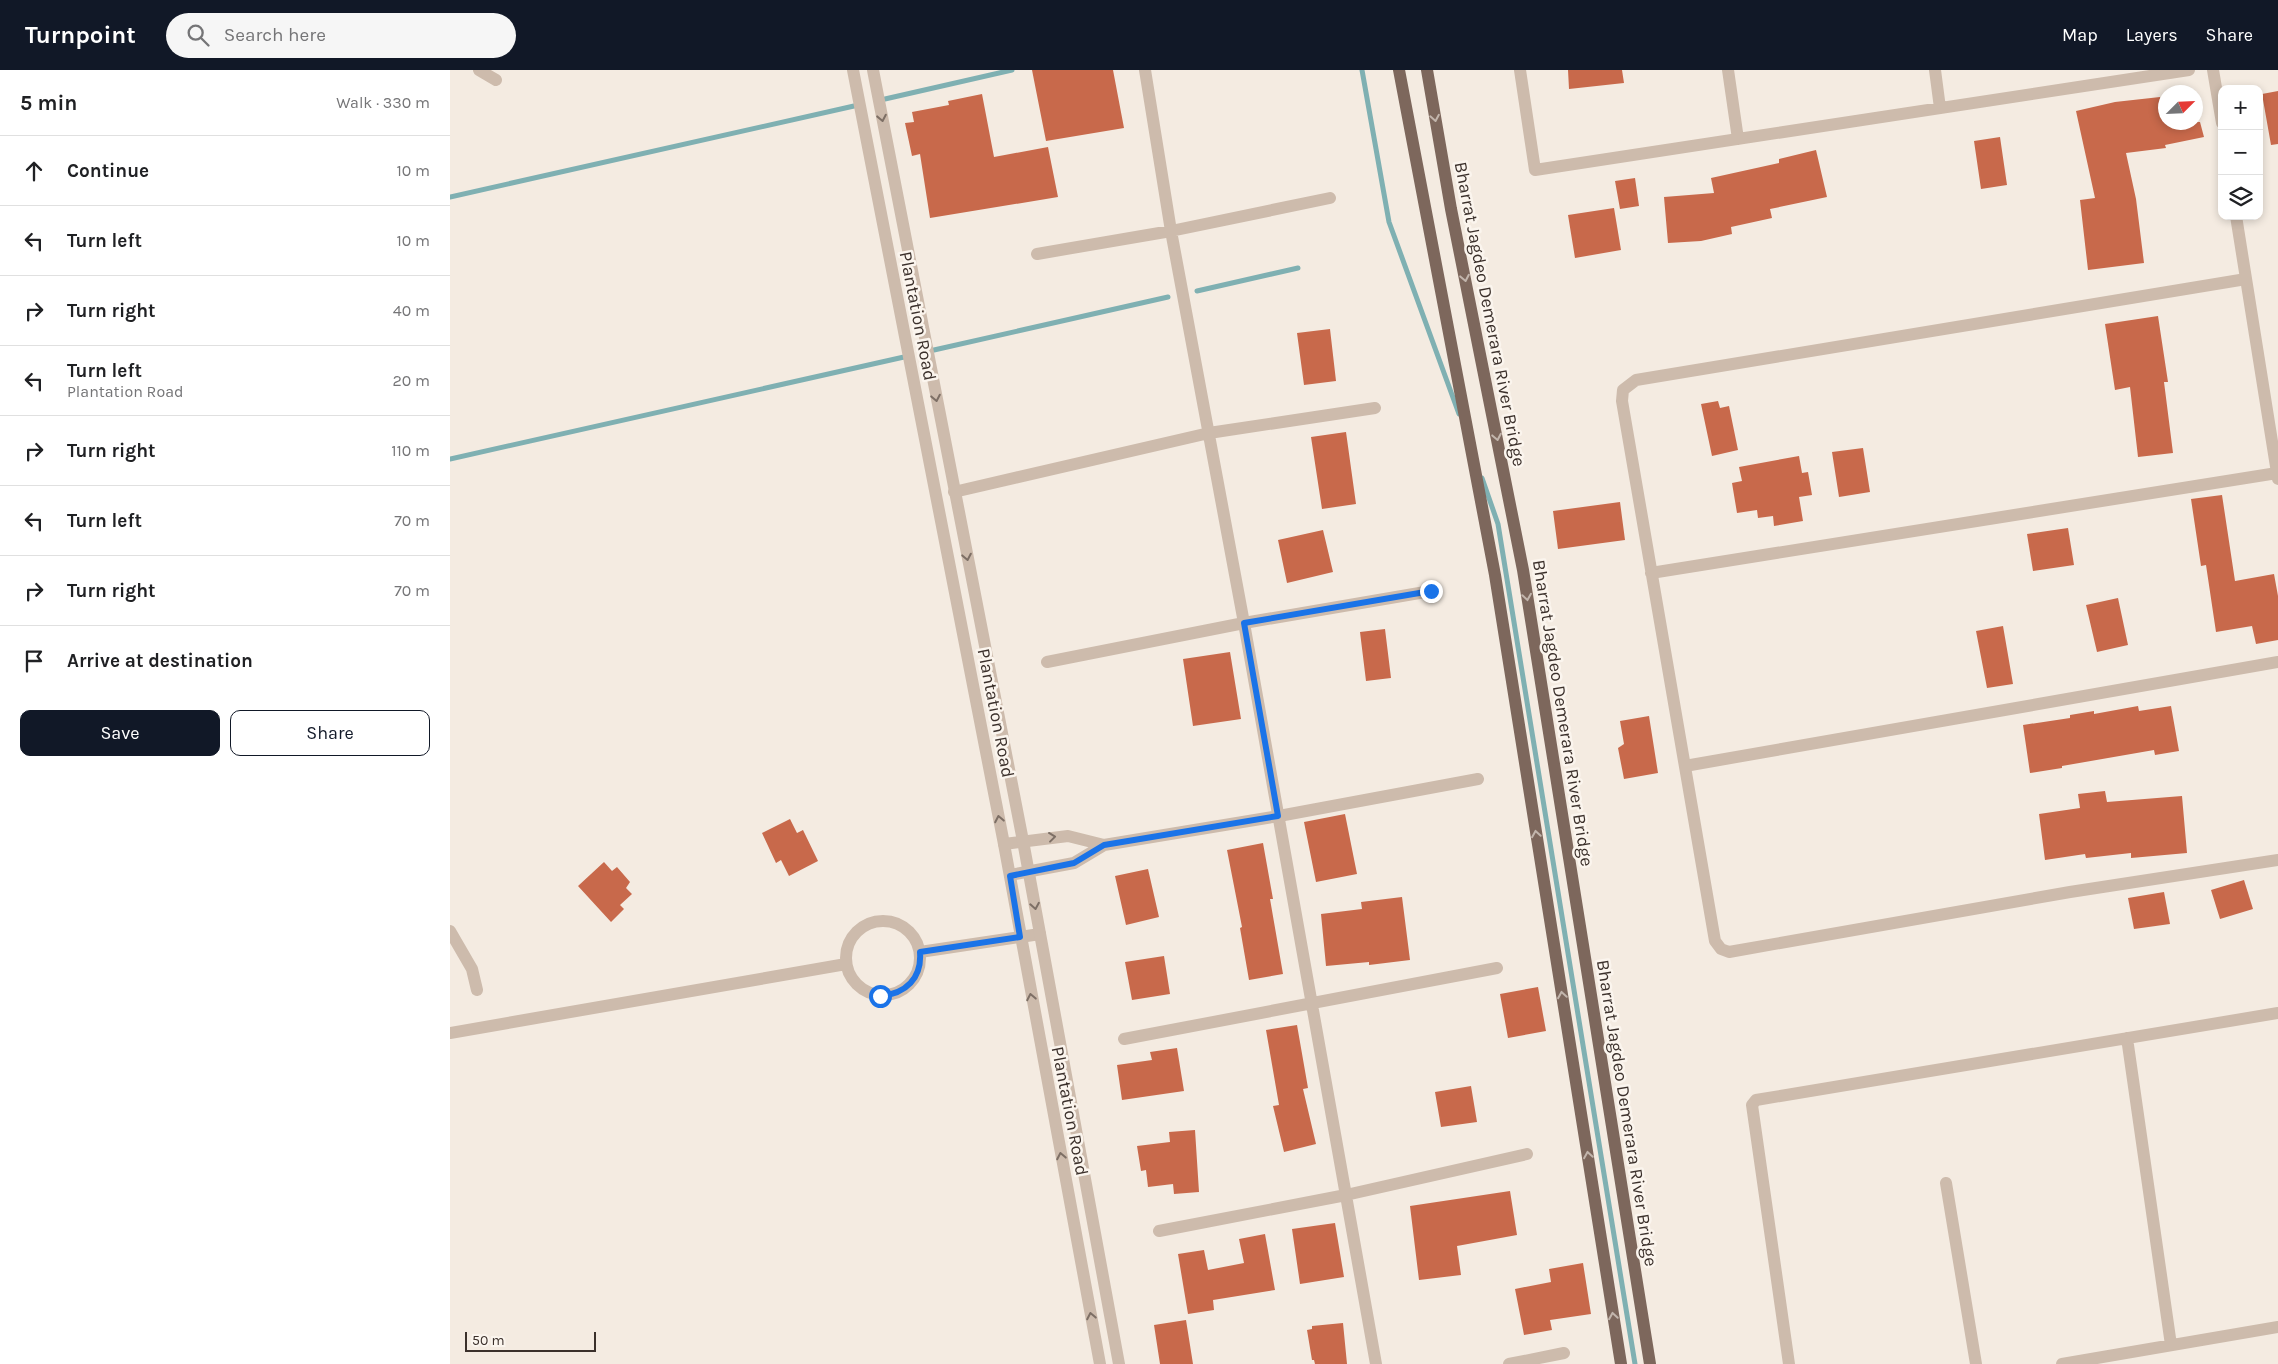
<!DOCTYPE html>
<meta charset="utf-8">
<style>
body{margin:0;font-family:Karla,sans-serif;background:#f6f6f6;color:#202124}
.controls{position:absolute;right:15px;top:15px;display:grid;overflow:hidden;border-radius:10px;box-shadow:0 2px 8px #0003}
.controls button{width:45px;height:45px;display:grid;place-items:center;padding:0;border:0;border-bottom:1px solid #e0e0e0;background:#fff;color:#202124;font:25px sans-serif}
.compass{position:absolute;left:1708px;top:15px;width:45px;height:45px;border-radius:50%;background:#fff;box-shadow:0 2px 8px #0003;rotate:66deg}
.scale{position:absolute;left:15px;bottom:12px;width:131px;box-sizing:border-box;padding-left:5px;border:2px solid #3b302b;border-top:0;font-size:14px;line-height:18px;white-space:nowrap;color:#3b302b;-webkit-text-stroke:4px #fbf5ee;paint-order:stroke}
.stop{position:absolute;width:15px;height:15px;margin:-11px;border:4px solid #1a73e8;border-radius:50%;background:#fff}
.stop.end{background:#1a73e8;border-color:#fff;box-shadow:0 1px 5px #0008}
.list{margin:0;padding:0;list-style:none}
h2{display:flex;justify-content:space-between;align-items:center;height:65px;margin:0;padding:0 20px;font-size:21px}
h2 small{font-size:16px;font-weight:400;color:#757577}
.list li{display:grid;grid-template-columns:32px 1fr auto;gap:15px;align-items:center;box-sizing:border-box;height:70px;padding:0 20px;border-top:1px solid #e0e0e0}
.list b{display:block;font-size:19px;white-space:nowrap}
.list p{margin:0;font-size:16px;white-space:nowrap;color:#757577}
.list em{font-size:16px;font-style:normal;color:#757577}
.actions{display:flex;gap:10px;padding:15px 20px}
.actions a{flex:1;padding:11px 0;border:1px solid #111827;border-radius:10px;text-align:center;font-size:18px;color:#111827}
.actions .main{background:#111827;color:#fff}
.icon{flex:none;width:28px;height:28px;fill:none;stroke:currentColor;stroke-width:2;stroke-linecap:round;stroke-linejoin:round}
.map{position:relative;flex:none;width:1828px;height:1294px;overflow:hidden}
header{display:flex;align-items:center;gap:30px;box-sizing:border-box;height:70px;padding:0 25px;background:#111827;color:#fff}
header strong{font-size:24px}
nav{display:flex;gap:28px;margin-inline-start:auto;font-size:18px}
.search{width:350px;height:45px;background:#f6f6f6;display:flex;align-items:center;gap:12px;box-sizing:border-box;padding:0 18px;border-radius:28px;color:#757577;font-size:19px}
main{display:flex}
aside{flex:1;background:#fff}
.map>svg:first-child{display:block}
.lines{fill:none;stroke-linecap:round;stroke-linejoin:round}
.stream{stroke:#7fb0b2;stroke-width:5}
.building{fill:#c8694b}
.minor{stroke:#cdbbac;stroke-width:12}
.tertiary{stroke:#cdbbac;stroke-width:12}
.primary{stroke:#7d675c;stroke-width:12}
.oneway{stroke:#7d6f65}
.oneway2{stroke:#c2b5ac}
.route{stroke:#1a73e8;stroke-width:6}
.labels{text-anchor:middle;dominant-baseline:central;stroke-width:5;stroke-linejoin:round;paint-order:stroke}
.street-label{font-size:18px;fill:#3b302b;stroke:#fbf5ee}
</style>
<header>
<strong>Turnpoint</strong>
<div class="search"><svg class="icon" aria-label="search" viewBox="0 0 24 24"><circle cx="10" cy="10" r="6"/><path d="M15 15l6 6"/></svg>Search here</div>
<nav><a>Map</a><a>Layers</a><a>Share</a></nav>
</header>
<main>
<aside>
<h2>5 min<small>Walk · 330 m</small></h2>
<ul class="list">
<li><svg class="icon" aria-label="ahead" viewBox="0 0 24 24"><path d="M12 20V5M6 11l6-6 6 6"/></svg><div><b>Continue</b></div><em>10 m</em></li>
<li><svg class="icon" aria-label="left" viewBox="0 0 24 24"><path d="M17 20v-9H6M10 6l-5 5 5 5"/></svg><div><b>Turn left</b></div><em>10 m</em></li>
<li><svg class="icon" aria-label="right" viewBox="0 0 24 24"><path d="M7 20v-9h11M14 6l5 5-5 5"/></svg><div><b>Turn right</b></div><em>40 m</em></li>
<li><svg class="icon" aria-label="left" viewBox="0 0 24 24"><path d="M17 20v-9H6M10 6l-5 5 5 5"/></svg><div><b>Turn left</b><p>Plantation Road</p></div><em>20 m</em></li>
<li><svg class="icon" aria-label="right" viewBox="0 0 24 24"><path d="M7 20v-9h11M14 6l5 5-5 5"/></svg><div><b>Turn right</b></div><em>110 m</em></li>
<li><svg class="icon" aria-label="left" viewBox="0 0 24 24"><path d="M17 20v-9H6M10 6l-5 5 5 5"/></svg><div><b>Turn left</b></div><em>70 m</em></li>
<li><svg class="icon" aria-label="right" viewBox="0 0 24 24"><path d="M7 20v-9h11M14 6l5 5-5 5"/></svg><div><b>Turn right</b></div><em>70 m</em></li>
<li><svg class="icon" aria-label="arrive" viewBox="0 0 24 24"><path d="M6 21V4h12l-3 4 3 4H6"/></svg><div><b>Arrive at destination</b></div></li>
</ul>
<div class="actions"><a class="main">Save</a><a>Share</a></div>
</aside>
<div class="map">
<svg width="1828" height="1294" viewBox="0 0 1828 1294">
<rect width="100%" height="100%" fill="#f4ebe1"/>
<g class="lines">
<path class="stream" d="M912,0L939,152L1009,344
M435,29L562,0
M0,127L404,36
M747,221L848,198
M484,280L718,227
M0,389L454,287
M1032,408L1048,454L1185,1294"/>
</g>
<path class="building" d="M582,0H663L674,58L596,71Z
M1118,0H1172L1174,13L1119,19Z
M1828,21V74L1821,75L1812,24Z
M532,24L544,87L598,77L608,127L480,148L470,84L462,86L455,53L464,52L462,42L499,35L498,31Z
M1710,27L1713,52H1750L1754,67L1715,75L1716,78L1676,83L1686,129L1694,193L1638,200L1630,130L1645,128L1626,41L1665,32Z
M1550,67L1557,115L1531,119L1524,71Z
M1366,80L1377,127L1320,139L1322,148L1281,157L1282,164L1251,171L1218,173L1214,127L1264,123L1261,108L1329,93V89Z
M1185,108L1189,136L1170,139L1165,111Z
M1164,138L1171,180L1125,188L1118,145Z
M1708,246L1718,312H1714L1723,383L1688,387L1680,317L1665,320L1655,254Z
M880,259L886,311L854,315L847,263Z
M1268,331L1270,338L1279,336L1288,380L1262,386L1251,334Z
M896,362L906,434L872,439L861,367Z
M1413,378L1420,422L1389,427L1382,382Z
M1349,386L1352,403L1358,402L1362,425L1349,427L1353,451L1324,456L1323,446L1308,448L1307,440L1287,443L1282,413L1292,411L1289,397Z
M1772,425L1785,511L1824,504L1828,526V570L1806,574L1802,556L1766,562L1756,495L1751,496L1741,429Z
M1170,432L1175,470L1108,479L1103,441Z
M1618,458L1624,495L1583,501L1577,464Z
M873,460L883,502L837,513L828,470Z
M1668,528L1678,575L1647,582L1636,535Z
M1553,556L1563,614L1537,618L1526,561Z
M935,559L941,608L916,611L910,562Z
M780,582L791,649L743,656L733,589Z
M1688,636L1689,641L1721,636L1729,681L1705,685L1704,680L1612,696V698L1580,703L1573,655L1620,648V645L1644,641V644Z
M1199,646L1208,703L1174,709L1168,678L1174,674L1170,651Z
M1655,721L1657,732L1732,726L1737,783L1681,788V783L1636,788L1635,784L1595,790L1589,744L1630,738L1628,724Z
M895,744L907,804L866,812L854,752Z
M340,749L347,763L353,760L368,791L339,806L331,790L326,793L312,763Z
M813,773L823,829H820L833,904L799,910L790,858L792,857L777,780Z
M154,792L162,801L167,797L180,812L176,818L182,824L170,835L174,839L161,852L128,816Z
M698,799L709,847L676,855L665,806Z
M1794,810L1803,839L1770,849L1761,820Z
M1714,822L1720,854L1684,859L1678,828Z
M952,827L960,890L919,895V892L876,896L871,844L912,839L911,832Z
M714,886L720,924L682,930L675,892Z
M1088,917L1096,961L1058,968L1050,924Z
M847,955L858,1018L853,1019L866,1074L834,1082L823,1036L829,1035L816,960Z
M727,978L734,1021L672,1030L667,995L702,990L700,982Z
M1021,1016L1027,1052L991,1057L985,1022Z
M745,1060L749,1122L724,1124L723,1114L698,1117L696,1100L691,1101L687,1076L720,1072L719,1062Z
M1060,1121L1067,1165L1007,1176L1011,1205L969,1210L960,1136Z
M885,1153L894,1207L850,1214L842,1159Z
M815,1164L825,1220L763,1230L764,1240L738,1244L728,1184L754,1180L758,1200L794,1193L789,1169Z
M1133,1193L1141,1244L1100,1250L1102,1260L1074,1265L1065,1219L1101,1212L1099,1199Z
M736,1250L743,1294H710L704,1255Z
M893,1253L897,1294H865L864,1290H862L857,1260L862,1259V1256Z"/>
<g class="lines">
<path class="minor" d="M29,0L46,10
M695,0L721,161L794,553L926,1294
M1070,0L1085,100L1739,0
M1278,0L1288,69
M1485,0L1490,38
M1763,0L1772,53
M1786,146L1828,409
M587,184L721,161L880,128
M1796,209L1186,310L1173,320L1172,331L1265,871L1271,879L1279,882L1620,822L1828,790
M504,422L759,363L925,338
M1201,503L1827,403
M597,592L794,553L981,521
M1235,696L1828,592
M554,774L618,766L654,775
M560,805L624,793L654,775L829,746L1028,709
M396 888a37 37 0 1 1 74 0a37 37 0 1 1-74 0Z
M0,861L22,899L27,920
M470,882L590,864
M0,963L396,894
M1677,968L1721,1275
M674,969L1047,898
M1496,1113L1526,1294
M709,1161L896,1125L1077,1084
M1059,1294L1114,1283
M1339,1294L1302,1035L1306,1030L1828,943
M1612,1294L1828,1257"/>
<path class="tertiary" d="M403,0L554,774L650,1294
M423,0L573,771L669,1294"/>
<path class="primary" d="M949,0L1045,505L1171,1294
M977,0L1001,139L1073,500L1200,1294"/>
</g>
<defs><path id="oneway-chevron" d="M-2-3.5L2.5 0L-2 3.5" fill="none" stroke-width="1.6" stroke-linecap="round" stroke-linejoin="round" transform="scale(1.25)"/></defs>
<g class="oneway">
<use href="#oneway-chevron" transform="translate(432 48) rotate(79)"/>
<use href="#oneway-chevron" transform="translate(486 328) rotate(79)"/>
<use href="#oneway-chevron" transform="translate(517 487) rotate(79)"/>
<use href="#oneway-chevron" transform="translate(549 749) rotate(-101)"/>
<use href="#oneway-chevron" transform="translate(602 767) rotate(-7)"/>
<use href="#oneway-chevron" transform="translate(585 836) rotate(80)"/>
<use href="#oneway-chevron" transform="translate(581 927) rotate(-101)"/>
<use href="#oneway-chevron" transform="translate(611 1086) rotate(-101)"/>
<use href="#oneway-chevron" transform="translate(641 1246) rotate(-101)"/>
</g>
<g class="oneway2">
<use href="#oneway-chevron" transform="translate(985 48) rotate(80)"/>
<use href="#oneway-chevron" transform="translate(1015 208) rotate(79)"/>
<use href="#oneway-chevron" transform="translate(1047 367) rotate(79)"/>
<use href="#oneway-chevron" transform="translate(1077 527) rotate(81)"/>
<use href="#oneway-chevron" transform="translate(1086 764) rotate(-99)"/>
<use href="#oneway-chevron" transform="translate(1112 925) rotate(-99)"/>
<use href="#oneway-chevron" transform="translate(1138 1085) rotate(-99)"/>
<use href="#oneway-chevron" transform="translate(1163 1246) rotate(-99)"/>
</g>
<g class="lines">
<path class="route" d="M430,926C456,924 472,908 470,882L570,867L560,806L624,793L654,775L828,746L794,553L981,521"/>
</g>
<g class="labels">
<g class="street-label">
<text transform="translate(1040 244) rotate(79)">Bharrat Jagdeo Demerara River Bridge</text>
<text transform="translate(468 246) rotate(79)">Plantation Road</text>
<text transform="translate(546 643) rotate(79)">Plantation Road</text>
<text transform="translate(1113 643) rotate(81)">Bharrat Jagdeo Demerara River Bridge</text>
<text transform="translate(620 1041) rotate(79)">Plantation Road</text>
<text transform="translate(1177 1043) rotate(81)">Bharrat Jagdeo Demerara River Bridge</text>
</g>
</g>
</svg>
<div class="controls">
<button>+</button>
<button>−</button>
<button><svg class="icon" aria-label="layers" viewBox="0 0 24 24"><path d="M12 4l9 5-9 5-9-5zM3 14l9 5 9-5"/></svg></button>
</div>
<svg class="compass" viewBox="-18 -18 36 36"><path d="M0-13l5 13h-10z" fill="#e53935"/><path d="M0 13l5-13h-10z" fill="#757577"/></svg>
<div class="scale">50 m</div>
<div class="stop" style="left:430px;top:926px"></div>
<div class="stop end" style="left:981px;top:521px"></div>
</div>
</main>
